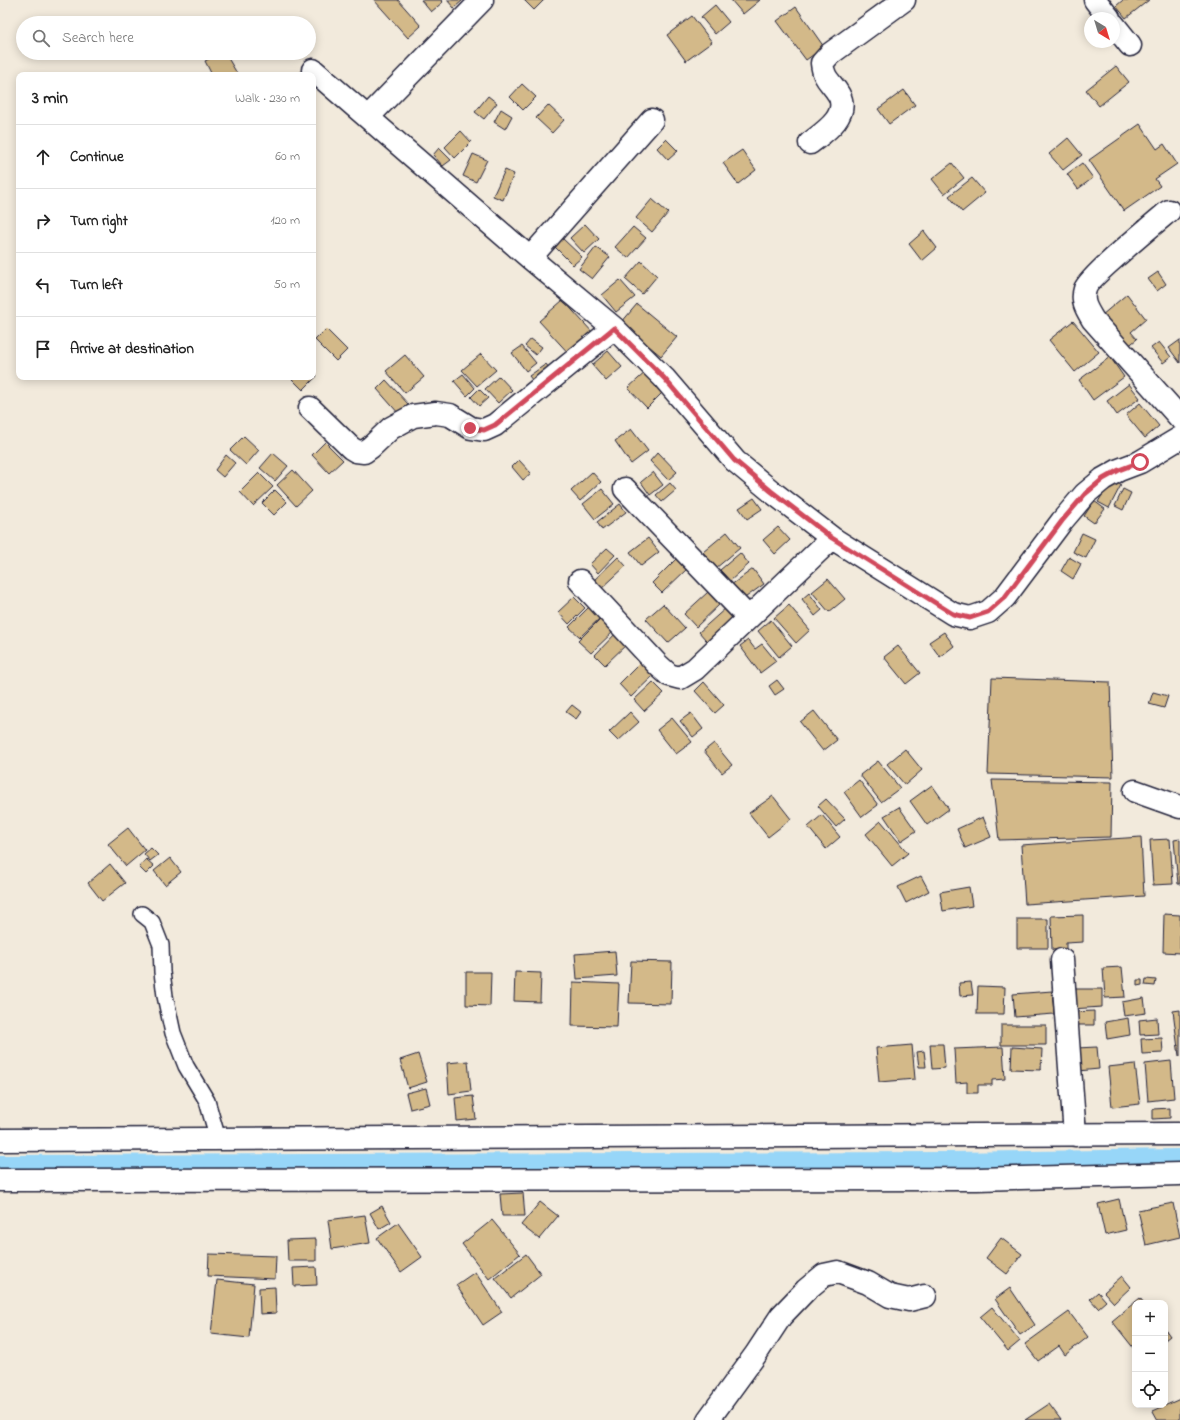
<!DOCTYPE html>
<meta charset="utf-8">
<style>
body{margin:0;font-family:"Indie Flower",sans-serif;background:#f6f6f6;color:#222}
.controls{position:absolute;right:12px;bottom:12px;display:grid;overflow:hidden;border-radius:8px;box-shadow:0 2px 10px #0003}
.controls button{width:36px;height:36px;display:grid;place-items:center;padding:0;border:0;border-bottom:1px solid #e0e0e0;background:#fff;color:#222;font:20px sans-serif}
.compass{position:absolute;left:1084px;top:12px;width:36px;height:36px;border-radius:50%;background:#fff;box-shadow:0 2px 10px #0003;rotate:142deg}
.stop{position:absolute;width:12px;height:12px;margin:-9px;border:3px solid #d1495b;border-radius:50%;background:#fff}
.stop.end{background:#d1495b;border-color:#fff;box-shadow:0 1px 4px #0008}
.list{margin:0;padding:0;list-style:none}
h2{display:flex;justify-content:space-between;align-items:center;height:52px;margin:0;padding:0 16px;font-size:17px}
h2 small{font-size:13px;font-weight:400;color:#767676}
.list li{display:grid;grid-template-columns:26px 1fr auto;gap:12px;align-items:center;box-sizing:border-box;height:64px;padding:0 16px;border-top:1px solid #e0e0e0}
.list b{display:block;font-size:15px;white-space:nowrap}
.list em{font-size:13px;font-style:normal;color:#767676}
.icon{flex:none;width:22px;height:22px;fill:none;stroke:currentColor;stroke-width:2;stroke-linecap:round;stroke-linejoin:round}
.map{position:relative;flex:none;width:1180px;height:1420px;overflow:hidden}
.search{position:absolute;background:#fff;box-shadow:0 2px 10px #0003;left:16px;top:16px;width:300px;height:44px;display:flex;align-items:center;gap:10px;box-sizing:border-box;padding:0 14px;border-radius:22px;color:#767676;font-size:15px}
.panel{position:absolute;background:#fff;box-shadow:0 2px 10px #0003;left:16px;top:72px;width:300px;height:308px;border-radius:8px}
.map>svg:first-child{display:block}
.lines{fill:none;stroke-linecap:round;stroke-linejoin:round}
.canal{stroke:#97d6f8;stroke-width:26}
.building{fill:#d3b989;stroke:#22223b}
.lane-casing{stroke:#22223b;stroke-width:18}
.street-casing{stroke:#22223b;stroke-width:25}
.lane{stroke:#fff;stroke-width:15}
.street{stroke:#fff;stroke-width:22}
.route{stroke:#d1495b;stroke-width:5}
</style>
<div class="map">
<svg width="1180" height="1420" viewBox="0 0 1180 1420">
<rect width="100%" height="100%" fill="#f2eadc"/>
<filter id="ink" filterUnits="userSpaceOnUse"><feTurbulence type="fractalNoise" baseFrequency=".025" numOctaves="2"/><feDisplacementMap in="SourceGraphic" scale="8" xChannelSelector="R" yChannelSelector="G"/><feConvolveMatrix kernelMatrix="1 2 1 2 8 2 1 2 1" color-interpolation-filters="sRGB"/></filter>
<g filter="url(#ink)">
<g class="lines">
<path class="canal" d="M0,1168L948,1165L1180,1162"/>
</g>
<path class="building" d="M374,0H398L421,26L408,38Z
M421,0H441L443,2L431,12Z
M447,0H463L454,8Z
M524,0H544L534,10Z
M731,0H760L743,14Z
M1123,0H1149L1126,18L1116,6Z
M715,5L729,22L715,34L701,17Z
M796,7L824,47L806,60L777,21Z
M692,16L712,42L686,61L667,35Z
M220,53H225L238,75H212L205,61Z
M1116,66L1129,82L1099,106L1086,90Z
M522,84L536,97L523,110L510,97Z
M904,90L915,105L889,124L878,109Z
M488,96L497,103L484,119L475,112Z
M548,105L564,120L552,133L536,118Z
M501,109L512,116L505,129L494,122Z
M1140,124L1157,149L1164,144L1177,164L1155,179L1160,186L1124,211L1089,160Z
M461,131L471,142L455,158L445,147Z
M1068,138L1082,155L1063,170L1049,154Z
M666,139L678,151L668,160L657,148Z
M439,148L451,160L443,166L433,155Z
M742,150L756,170L738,184L723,163Z
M473,154L487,160L476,182L463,176Z
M952,163L964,178L944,194L932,179Z
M1082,163L1093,178L1078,189L1067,174Z
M505,170L514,174L503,200L493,196Z
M972,178L985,193L962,212L949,196Z
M652,199L668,213L652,232L636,218Z
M585,224L599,239L584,253L570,238Z
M633,227L646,238L628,258L615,247Z
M924,231L937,248L922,261L909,244Z
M561,237L582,257L573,265L553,245Z
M596,247L610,257L592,279L579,269Z
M641,261L657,276L642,294L625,279Z
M1158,272L1166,284L1157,291L1148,279Z
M620,280L635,297L616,312L602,295Z
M1127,294L1146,319L1131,332L1137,339L1127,347L1102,315Z
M563,300L594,334L571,356L539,321Z
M637,304L677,337L661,356L621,323Z
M1073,321L1099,352L1075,372L1049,340Z
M326,329L347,350L336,361L315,340Z
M531,339L542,347L536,355L525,346Z
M1180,340V363L1169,348Z
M1159,342L1171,357L1163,363L1151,348Z
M522,346L536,363L526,371L512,353Z
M608,351L622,367L606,381L592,365Z
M481,354L496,370L477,386L462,370Z
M405,355L424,377L405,393L386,371Z
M1110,357L1124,377L1093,400L1079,380Z
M546,364L553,373L537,386L529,376Z
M648,370L666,389L647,408L628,388Z
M313,371L317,376L303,390L290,377H313Z
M463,374L475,388L467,396L454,381Z
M499,376L512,390L498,403L485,389Z
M386,380L409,405L399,414L377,389Z
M1129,384L1140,398L1117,415L1107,401Z
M479,389L488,398L479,406L471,397Z
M1140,403L1159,426L1145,438L1126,415Z
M631,429L648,451L631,464L615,441Z
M244,436L259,450L246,465L230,450Z
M325,442L343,460L329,473L312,455Z
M658,452L677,472L668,480L650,461Z
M273,453L288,466L275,481L260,468Z
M226,455L235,463L223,477L215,470Z
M519,460L531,473L523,480L512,467Z
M293,470L312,491L296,506L277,485Z
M592,472L601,482L580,501L571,491Z
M653,472L663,485L650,495L641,482Z
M259,473L273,487L253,506L240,492Z
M1111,480L1121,485L1109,508L1098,502Z
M670,483L676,490L662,502L656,495Z
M602,489L614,504L595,519L583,504Z
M1123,489L1131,493L1123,510L1115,506Z
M275,490L287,502L274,515L262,503Z
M754,498L762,509L747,519L739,508Z
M1094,501L1105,509L1094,523L1084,516Z
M620,504L626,512L602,530L597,522Z
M778,527L790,540L775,554L763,540Z
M727,532L740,548L716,568L703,552Z
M1082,533L1095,539L1086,558L1073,552Z
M648,538L659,552L641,566L630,552Z
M607,548L615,555L598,573L590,564Z
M740,553L749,564L730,581L720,570Z
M618,557L626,566L600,590L592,582Z
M678,557L688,568L662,593L652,583Z
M1069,557L1081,564L1073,579L1061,571Z
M753,569L764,584L742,600L731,585Z
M828,579L845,599L829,612L812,592Z
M708,592L720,604L696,627L684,614Z
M809,593L822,610L815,616L802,599Z
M574,597L585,608L569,624L558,612Z
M663,604L685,628L668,643L646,619Z
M789,605L810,630L796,643L774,618Z
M589,607L600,618L580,637L569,627Z
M727,607L741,622L712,647L699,632Z
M602,617L615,630L591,653L578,641Z
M771,620L792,646L779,657L758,631Z
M618,631L629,642L605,665L595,655Z
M944,632L954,646L940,657L929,642Z
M748,640L755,649L762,644L776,661L760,673L740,646Z
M898,646L920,673L906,684L884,657Z
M641,662L654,675L631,697L619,684Z
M992,678L1110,682L1113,777L988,774Z
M777,680L784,689L775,695L769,686Z
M653,682L664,693L644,711L634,700Z
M704,682L724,705L715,713L695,691Z
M1153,692L1168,696L1164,708L1149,704Z
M572,705L581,712L576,719L566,712Z
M814,711L837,740L823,751L800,722Z
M630,712L639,722L618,741L609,732Z
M691,713L703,729L693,737L680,721Z
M672,718L692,742L676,754L657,730Z
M714,743L732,765L722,773L704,751Z
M905,749L922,770L905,785L887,764Z
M878,761L900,788L881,802L860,775Z
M859,780L878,805L862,817L844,792Z
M992,780L1112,782L1111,837L999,840Z
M932,785L949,809L927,825L910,801Z
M773,796L791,819L768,837L749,813Z
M826,799L845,819L836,827L818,806Z
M899,807L916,831L901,841L884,816Z
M822,815L840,837L826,849L808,827Z
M983,817L991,837L965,848L957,829Z
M881,821L908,853L892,866L866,834Z
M128,828L145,850L126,866L108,844Z
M1141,837L1144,896L1025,904L1021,845Z
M1170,839L1173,884L1153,885L1150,840Z
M1180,839V884H1178L1174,840Z
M151,848L158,855L150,861L144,854Z
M170,858L181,872L165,885L154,871Z
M146,859L154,866L146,874L139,867Z
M110,864L125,883L102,901L88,883Z
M921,876L929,891L906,903L898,887Z
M969,887L972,906L943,911L940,892Z
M1164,914L1180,915V953L1163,952Z
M1083,915V942L1066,943V949L1052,950L1051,916Z
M1017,919H1048V948H1017Z
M615,951L617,976L577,979L575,954Z
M631,961L672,962L671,1004L629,1003Z
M1122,967L1125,997L1105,998L1103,968Z
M466,972H491L490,1006L466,1005Z
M515,972L541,973L540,1002L514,1001Z
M1146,979L1156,980L1155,986L1145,985Z
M1137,980H1142V985L1137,986Z
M573,982L619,984L617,1027L572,1026Z
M971,982L973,995L960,996L959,983Z
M978,986L1005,987L1004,1014H977Z
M1071,989H1102V1007L1071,1009Z
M1052,991L1054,1014L1015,1017L1013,994Z
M1144,998L1146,1013L1124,1016L1122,1002Z
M1180,1010V1056H1179L1173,1011Z
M1094,1011V1025H1073L1072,1012Z
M1128,1018L1130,1035L1107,1039L1105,1022Z
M1157,1018L1158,1034L1140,1035L1139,1020Z
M1001,1025H1046V1045H1001Z
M1162,1038L1163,1053L1142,1054L1141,1039Z
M930,1044H943L945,1068L932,1069Z
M912,1045L915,1079L879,1082L876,1048Z
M1003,1047L1005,1079L992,1080V1085H978V1093H967V1082L956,1083L954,1049Z
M1012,1047L1042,1049L1041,1070L1011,1069Z
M1097,1047L1099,1069L1078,1071L1076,1048Z
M924,1051L926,1067H919L917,1052Z
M418,1054L427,1082L408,1088L400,1060Z
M468,1061L471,1091L449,1094L447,1063Z
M1171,1061L1174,1098L1148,1101L1145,1064Z
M1135,1064L1140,1104L1112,1107L1108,1067Z
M426,1088L430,1104L410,1109L406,1093Z
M473,1096L476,1119L457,1121L455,1098Z
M1170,1108V1118L1153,1119V1109Z
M523,1193L525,1216H502L500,1194Z
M1119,1199L1126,1230L1105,1235L1098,1204Z
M540,1202L558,1216L539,1239L521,1225Z
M1173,1203L1180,1237L1146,1245L1138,1210Z
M382,1206L391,1222L379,1229L370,1213Z
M365,1215L370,1243L332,1249L328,1220Z
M492,1220L520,1254L489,1279L462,1244Z
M398,1223L422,1257L401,1272L377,1238Z
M1001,1238L1022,1254L1007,1274L986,1258Z
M316,1239V1261H288L287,1240Z
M209,1254L276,1256L275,1279L208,1276Z
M526,1254L541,1274L511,1298L495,1278Z
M316,1267L317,1285L294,1286L293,1268Z
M475,1272L502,1312L483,1325L456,1285Z
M1122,1276L1131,1287L1114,1303L1104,1292Z
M217,1280L254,1284L249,1338L211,1334Z
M275,1287L276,1313L260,1314L259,1288Z
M1010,1288L1035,1325L1020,1335L995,1299Z
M1098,1292L1106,1301L1098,1308L1090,1299Z
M1140,1298L1144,1303H1135V1350L1112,1321Z
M992,1307L1020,1341L1008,1351L980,1317Z
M1069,1312L1088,1337L1065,1355L1059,1346L1038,1361L1025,1344Z
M1165,1329L1170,1336L1165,1340Z
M1180,1399V1420H1158L1153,1411Z
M1049,1404L1061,1420H1025Z"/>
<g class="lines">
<g class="lane-casing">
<path id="lane" d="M142,914L152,922L161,945L162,972L165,996L173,1033L186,1066L207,1101L218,1139"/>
</g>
<g class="street-casing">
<path id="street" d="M1095,0L1109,18
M1114,25L1130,45
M313,70L530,258L614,328L664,378L735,461L771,491L832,538L953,614L970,618L988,612L1005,597L1062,521L1085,494L1103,479L1119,470L1140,462L1180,438
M368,117L482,0
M810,143C823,133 850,116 839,95C831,81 824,81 822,63L830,54L904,0
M1169,211C1156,222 1088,278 1085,289C1081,302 1087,310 1093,320L1180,418
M530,258L652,120
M310,408L351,448L356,451L364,452L371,447L391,428L413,416L436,413L450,415L471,428L484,430L495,425L614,328
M625,489L748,617
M580,581L658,665L669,675L680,678L695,669L832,538
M1135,791L1180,807
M1062,960L1075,1135
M0,1140L1180,1134
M0,1180L977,1179L1180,1174
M708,1420L756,1354L781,1316L806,1290L824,1275L838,1272L868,1283L890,1296L909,1300L925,1296"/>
</g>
<use href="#lane" class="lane"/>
<use href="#street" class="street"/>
</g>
</g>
<g class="lines" filter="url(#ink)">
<path class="route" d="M470,428L484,430L495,425L614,328L664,378L734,460L771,491L832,538L953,614L970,618L988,612L1005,597L1062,521L1085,494L1103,479L1119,470L1140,462"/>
</g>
</svg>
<div class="controls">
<button>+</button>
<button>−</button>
<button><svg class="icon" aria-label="locate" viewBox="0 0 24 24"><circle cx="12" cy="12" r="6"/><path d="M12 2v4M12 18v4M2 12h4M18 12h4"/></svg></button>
</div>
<svg class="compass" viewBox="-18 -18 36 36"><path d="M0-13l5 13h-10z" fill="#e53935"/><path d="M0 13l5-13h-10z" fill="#767676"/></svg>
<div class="stop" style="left:1140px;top:462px"></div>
<div class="stop end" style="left:470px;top:428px"></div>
<div class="search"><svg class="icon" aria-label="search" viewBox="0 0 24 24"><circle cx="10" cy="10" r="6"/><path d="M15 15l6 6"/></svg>Search here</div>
<section class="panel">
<h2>3 min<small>Walk · 230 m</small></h2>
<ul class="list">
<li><svg class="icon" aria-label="ahead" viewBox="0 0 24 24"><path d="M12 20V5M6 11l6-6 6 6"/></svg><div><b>Continue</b></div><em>60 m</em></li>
<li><svg class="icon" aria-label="right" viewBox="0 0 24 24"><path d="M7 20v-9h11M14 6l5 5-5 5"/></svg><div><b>Turn right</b></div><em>120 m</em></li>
<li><svg class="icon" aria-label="left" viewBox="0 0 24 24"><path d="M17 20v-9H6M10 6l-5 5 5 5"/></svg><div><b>Turn left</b></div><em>50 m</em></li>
<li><svg class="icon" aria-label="arrive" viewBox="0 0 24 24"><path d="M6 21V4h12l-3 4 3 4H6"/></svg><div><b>Arrive at destination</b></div></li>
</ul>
</section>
</div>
